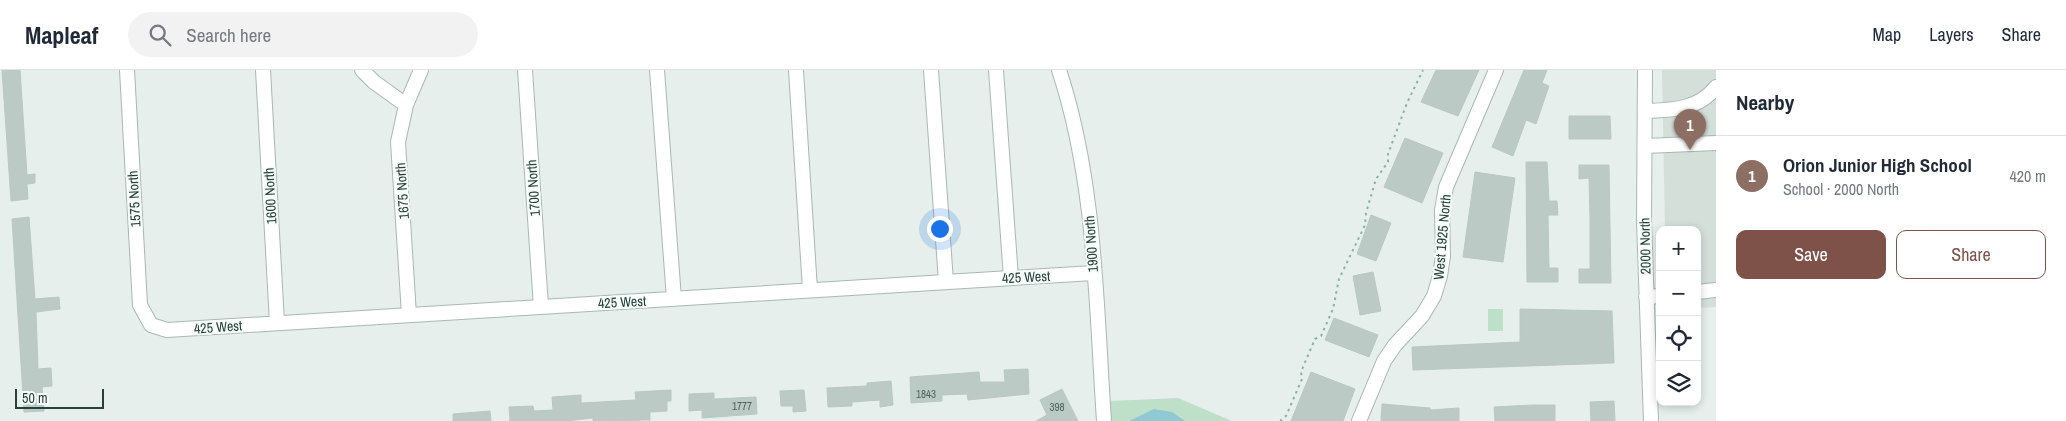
<!DOCTYPE html>
<meta charset="utf-8">
<style>
body{margin:0;font-family:"Archivo Narrow",sans-serif;background:#f2f2f3;color:#1f2937}
.controls{position:absolute;right:15px;bottom:15px;display:grid;overflow:hidden;border-radius:10px;box-shadow:0 2px 8px #0003}
.controls button{width:45px;height:45px;display:grid;place-items:center;padding:0;border:0;border-bottom:1px solid #e0e1e3;background:#fff;color:#1f2937;font:25px sans-serif}
.scale{position:absolute;left:15px;bottom:12px;width:89px;box-sizing:border-box;padding-left:5px;border:2px solid #24423a;border-top:0;font-size:14px;line-height:18px;white-space:nowrap;color:#24423a;-webkit-text-stroke:4px #f7fbf9;paint-order:stroke}
.you{position:absolute;left:939px;top:158px;width:18px;height:18px;margin:-12px;border:4px solid #fff;border-radius:50%;background:#1a73e8;box-shadow:0 0 0 8px #1a73e833}
.badge{display:grid;place-items:center;width:32px;height:32px;border-radius:50%;background:#7f5249;color:#fff;font-size:16px;font-weight:700}
.pin{position:absolute;translate:-50% -41px;filter:drop-shadow(0 1px 2px #0008)}
.pin::after{content:'';position:absolute;top:26px;width:18px;height:15px;background:inherit;clip-path:polygon(0 0,100% 0,50% 100%)}
.list{margin:0;padding:0;list-style:none}
h2{display:flex;justify-content:space-between;align-items:center;height:65px;margin:0;padding:0 20px;font-size:21px}
h2 small{font-size:16px;font-weight:400;color:#747a83}
.list li{display:grid;grid-template-columns:32px 1fr auto;gap:15px;align-items:center;box-sizing:border-box;height:80px;padding:0 20px;border-top:1px solid #e0e1e3}
.list b{display:block;font-size:19px;white-space:nowrap}
.list p{margin:0;font-size:16px;white-space:nowrap;color:#747a83}
.list em{font-size:16px;font-style:normal;color:#747a83}
.actions{display:flex;gap:10px;padding:15px 20px}
.actions a{flex:1;padding:11px 0;border:1px solid #7f5249;border-radius:10px;text-align:center;font-size:18px;color:#7f5249}
.actions .main{background:#7f5249;color:#fff}
.icon{flex:none;width:28px;height:28px;fill:none;stroke:currentColor;stroke-width:2;stroke-linecap:round;stroke-linejoin:round}
.map{position:relative;flex:none;width:1716px;height:351px;overflow:hidden}
header{display:flex;align-items:center;gap:30px;box-sizing:border-box;height:70px;padding:0 25px;background:#fff;border-bottom:1px solid #e0e1e3}
header strong{font-size:24px}
nav{display:flex;gap:28px;margin-inline-start:auto;font-size:18px}
.search{width:350px;height:45px;background:#f2f2f3;display:flex;align-items:center;gap:12px;box-sizing:border-box;padding:0 18px;border-radius:28px;color:#747a83;font-size:19px}
main{display:flex}
aside{flex:1;background:#fff}
.map>svg:first-child{display:block}
.built{fill:#d4dfda}
.green{fill:#bfe0c8}
.water{fill:#8ec9d4}
.building{fill:#bbcac4;stroke:#b8c9c2}
.lines{fill:none;stroke-linecap:round;stroke-linejoin:round}
.minor-casing{stroke:#a8b8b2;stroke-width:16}
.path{stroke:#86b3a5;stroke-width:2;stroke-dasharray:2.5 4;stroke-linecap:butt}
.minor{stroke:#fff;stroke-width:14}
.labels{text-anchor:middle;dominant-baseline:central;stroke-width:4;stroke-linejoin:round;paint-order:stroke}
.number-label{font-size:11px;fill:#4a645c}
.street-label{font-size:14px;fill:#24423a;stroke:#f7fbf9}
</style>
<header>
<strong>Mapleaf</strong>
<div class="search"><svg class="icon" aria-label="search" viewBox="0 0 24 24"><circle cx="10" cy="10" r="6"/><path d="M15 15l6 6"/></svg>Search here</div>
<nav><a>Map</a><a>Layers</a><a>Share</a></nav>
</header>
<main>
<div class="map">
<svg width="1716" height="351" viewBox="0 0 1716 351">
<rect width="100%" height="100%" fill="#e6efeb"/>
<path class="built" d="M1662,0H1716V237L1697,238V160H1665Z"/>
<path class="green" d="M1488,239H1503V261H1488Z
M1178,328L1232,351H1111L1110,331Z"/>
<path class="water" d="M1154,339L1172,342L1185,351H1129Z"/>
<path class="building" d="M2,0H20L27,105L35,104V113L27,114L28,129L11,131Z
M1436,0H1479L1458,46L1421,32Z
M1524,0H1547L1542,13L1549,16L1536,54L1526,50L1513,86L1492,77Z
M1569,46H1610L1611,69H1569Z
M1405,68L1443,83L1422,133L1384,117Z
M1526,92H1547L1549,131H1557L1558,145H1548L1549,198H1558V212H1527Z
M1579,95H1609L1611,213H1579V199H1590V148L1589,108L1579,109Z
M1475,102L1515,108L1503,192L1463,187Z
M1371,145L1391,153L1376,191L1357,184Z
M29,147L35,229L59,227L60,239L36,242L38,299L51,298L52,316L42,317L44,341L24,342L12,149Z
M1373,202L1381,241L1360,245L1353,206Z
M1520,239L1612,241L1614,293L1413,300L1412,277L1520,272Z
M1334,248L1378,265L1369,287L1325,270Z
M1028,299L1029,324L968,330L967,324L942,325V331L911,333L910,307L979,302L980,312H1005L1004,300Z
M1311,302L1355,319L1343,351H1291Z
M891,311L893,335L880,337V330L852,332V336L828,337L827,318L867,316V313Z
M1062,319L1078,351H1036L1047,345L1040,330Z
M671,320V331H667V341L650,342V350L593,351V348L566,351H510L509,337L533,336L534,341L553,340L552,327L581,325V333L636,330L635,322Z
M804,320L806,341L793,342V336H781L780,321Z
M714,323V329L756,327L757,344L702,348V340L689,341V324Z
M1614,331L1615,351H1591L1590,332Z
M1382,334L1430,338V340L1459,338V351H1381Z
M1533,335H1555V351H1495L1494,337Z
M490,341L491,351H453V344Z"/>
<g class="lines">
<g class="minor-casing">
<path id="minor" d="M127,0L140,235L151,255L167,260L1093,203
M263,0L277,253
M362,0L374,12L406,35
M525,0L541,237
M657,0L674,229
M796,0L810,220
M931,0L946,212
M996,0L1011,208
M1059,0C1096,112 1096,234 1104,351
M1645,0L1644,151L1651,351
M1645,41C1672,40 1698,40 1716,17
M1645,76L1716,73
M1697,222L1716,220
M1646,227L1660,226
M409,245L398,72L406,35L421,0
M1359,351L1384,291L1395,275L1422,246L1434,226L1440,206L1443,186L1442,140L1446,117L1496,0"/>
</g>
<path class="path" d="M1280,351L1286,346L1302,309L1301,302L1315,269L1321,266L1333,239L1339,209L1365,155L1366,143L1376,109L1388,92V84L1407,33L1423,0"/>
<use href="#minor" class="minor"/>
</g>
<g class="labels">
<g class="number-label">
<text x="926" y="324">1843</text>
<text x="742" y="336">1777</text>
<text x="1057" y="337">398</text>
</g>
<g class="street-label">
<text transform="translate(533 118) rotate(-94)">1700 North</text>
<text transform="translate(402 121) rotate(-94)">1675 North</text>
<text transform="translate(270 126) rotate(-93)">1600 North</text>
<text transform="translate(134 129) rotate(-93)">1575 North</text>
<text transform="translate(1442 167) rotate(-85)">West 1925 North</text>
<text transform="translate(1091 174) rotate(-94)">1900 North</text>
<text transform="translate(1645 176) rotate(-91)">2000 North</text>
<text transform="translate(1026 207) rotate(-3)">425 West</text>
<text transform="translate(622 232) rotate(-3)">425 West</text>
<text transform="translate(218 257) rotate(-4)">425 West</text>
</g>
</g>
</svg>
<div class="controls">
<button>+</button>
<button>−</button>
<button><svg class="icon" aria-label="locate" viewBox="0 0 24 24"><circle cx="12" cy="12" r="6"/><path d="M12 2v4M12 18v4M2 12h4M18 12h4"/></svg></button>
<button><svg class="icon" aria-label="layers" viewBox="0 0 24 24"><path d="M12 4l9 5-9 5-9-5zM3 14l9 5 9-5"/></svg></button>
</div>
<div class="scale">50 m</div>
<div class="you"></div>
<div class="pin badge" style="left:1690px;top:80px;background:#8d6e63">1</div>
</div>
<aside>
<h2>Nearby<small></small></h2>
<ul class="list">
<li><span class="badge" style="background:#8d6e63">1</span><div><b>Orion Junior High School</b><p>School · 2000 North</p></div><em>420 m</em></li>
</ul>
<div class="actions"><a class="main">Save</a><a>Share</a></div>
</aside>
</main>
